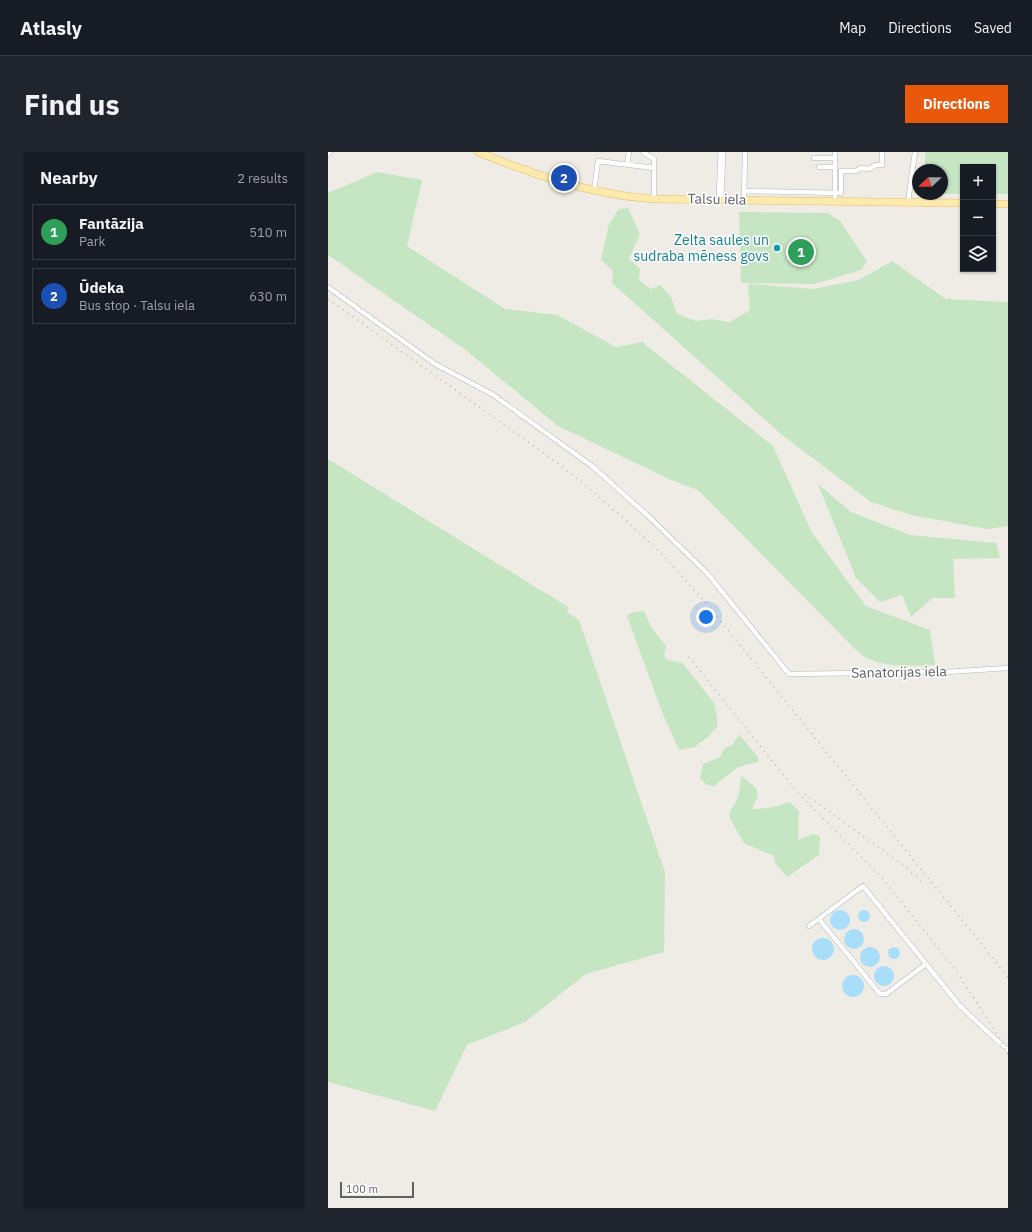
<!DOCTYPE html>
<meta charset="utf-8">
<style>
body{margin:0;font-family:"IBM Plex Sans",sans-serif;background:#20242c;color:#f1f3f6}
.controls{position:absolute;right:12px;top:12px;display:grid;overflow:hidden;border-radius:0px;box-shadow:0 1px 3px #0004}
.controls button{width:36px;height:36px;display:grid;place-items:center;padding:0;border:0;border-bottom:1px solid #363941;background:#171b24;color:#f1f3f6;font:20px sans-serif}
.compass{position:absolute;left:584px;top:12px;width:36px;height:36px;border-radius:50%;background:#171b24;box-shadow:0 1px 3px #0004;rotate:248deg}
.scale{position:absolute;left:12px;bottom:10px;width:74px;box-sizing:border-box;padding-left:4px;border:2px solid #5d6265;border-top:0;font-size:11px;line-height:14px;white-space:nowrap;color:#5d6265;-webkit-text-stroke:3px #fff;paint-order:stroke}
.you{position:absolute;left:378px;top:465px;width:14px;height:14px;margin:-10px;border:3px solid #fff;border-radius:50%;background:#1a73e8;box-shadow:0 0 0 6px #1a73e833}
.badge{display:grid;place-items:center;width:26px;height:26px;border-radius:50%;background:#ea580c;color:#fff;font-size:13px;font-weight:700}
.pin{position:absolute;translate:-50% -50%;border:2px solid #fff;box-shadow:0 1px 4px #0006}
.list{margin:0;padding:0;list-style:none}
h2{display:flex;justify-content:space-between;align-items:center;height:52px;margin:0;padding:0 16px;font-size:17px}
h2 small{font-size:13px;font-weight:400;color:#9ea1a6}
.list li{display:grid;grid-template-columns:26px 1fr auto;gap:12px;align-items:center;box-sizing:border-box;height:56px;margin:0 8px 8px;padding:0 8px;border:1px solid #363941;border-radius:0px}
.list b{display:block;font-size:15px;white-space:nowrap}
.list p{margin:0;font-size:13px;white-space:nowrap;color:#9ea1a6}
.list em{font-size:13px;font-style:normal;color:#9ea1a6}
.icon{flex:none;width:22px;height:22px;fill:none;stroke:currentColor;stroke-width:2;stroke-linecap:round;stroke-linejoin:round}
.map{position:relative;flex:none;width:680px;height:1056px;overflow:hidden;border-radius:0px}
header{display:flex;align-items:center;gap:24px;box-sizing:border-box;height:56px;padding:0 20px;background:#171b24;border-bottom:1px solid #363941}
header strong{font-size:19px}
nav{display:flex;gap:22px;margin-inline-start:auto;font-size:14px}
.intro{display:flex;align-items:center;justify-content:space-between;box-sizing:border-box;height:96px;padding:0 24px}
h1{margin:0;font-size:28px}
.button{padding:10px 18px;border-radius:0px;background:#ea580c;color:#fff;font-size:14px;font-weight:700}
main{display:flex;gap:24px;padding:0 24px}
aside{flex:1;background:#171b24;border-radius:0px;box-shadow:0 1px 3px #0004}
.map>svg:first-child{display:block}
.green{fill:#c6e5c3}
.water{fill:#a9defb}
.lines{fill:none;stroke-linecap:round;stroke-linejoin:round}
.street-casing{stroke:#b3b6ba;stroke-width:5.5}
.secondary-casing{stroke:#b2b6ba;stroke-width:8}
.primary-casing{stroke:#ecbb62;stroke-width:8}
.street{stroke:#fff;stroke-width:4.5}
.secondary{stroke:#fff;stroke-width:7}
.primary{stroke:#fce9ae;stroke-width:7}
.rail{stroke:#b4b5b5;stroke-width:1.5;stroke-dasharray:1 5;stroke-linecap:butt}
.culture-dot{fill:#0f9aa8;stroke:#fff;stroke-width:1.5}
.labels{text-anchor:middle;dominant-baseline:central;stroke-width:3;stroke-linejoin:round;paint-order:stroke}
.street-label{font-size:14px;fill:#5d6265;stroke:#fff}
.culture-label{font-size:14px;fill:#0d838f;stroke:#fff;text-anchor:end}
</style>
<header>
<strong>Atlasly</strong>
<nav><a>Map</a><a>Directions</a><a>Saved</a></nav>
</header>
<div class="intro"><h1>Find us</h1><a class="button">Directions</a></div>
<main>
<aside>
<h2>Nearby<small>2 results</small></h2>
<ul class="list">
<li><span class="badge" style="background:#2e9e5b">1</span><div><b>Fantāzija</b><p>Park</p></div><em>510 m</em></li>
<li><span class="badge" style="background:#1a4fb4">2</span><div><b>Ūdeka</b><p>Bus stop · Talsu iela</p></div><em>630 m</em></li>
</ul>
</aside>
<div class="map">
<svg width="680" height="1056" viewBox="0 0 680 1056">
<rect width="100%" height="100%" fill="#efece6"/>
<path class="green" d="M597,0H680V42H665V15H635V42H614V18H597Z
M49,20L94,28L79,94L177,157L229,163L288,195L314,190L445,294L484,381L538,454L602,478L607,513C585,514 559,516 539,506C535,504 532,501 529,499L370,338L341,327L230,274L139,199L0,103V41Z
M300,56L312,82L301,107L312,117L311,128L323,137L332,133L343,145L349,162L368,169L384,167L401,170L422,158L420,134L422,132L485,137L531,128L564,109L618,147L680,150V374L660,377L583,363L543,350L454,283L284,131L285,119L273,108L281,72L291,57Z
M411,60L500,61L512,69L539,109L533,118L487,132L413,131Z
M0,307L240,455L239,460L251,468L337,720L336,800L258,822L197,870L139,893L107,959L0,930Z
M490,332L523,360L582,383L668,391L672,406L625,407L627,446H605L583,465L574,443L552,450L528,426Z
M316,459L323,475L338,494L336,503L339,508L355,511L386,551L389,565V575L382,583L367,595L351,598L334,560L299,464L302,461Z
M411,582L430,605V610L410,615L386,634L379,633L372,627L375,612L392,605L396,597L405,592Z
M413,624L428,636L430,644L424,657L442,656L462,650L471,660L470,688L485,682L492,684L491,703L459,725L447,711L446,704L416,691L401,665C402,655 407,655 409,647C412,640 412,632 413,624Z"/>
<path class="water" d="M530 764a6 6 0 1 1 12 0a6 6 0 1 1-12 0Z
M502 768a10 10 0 1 1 20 0a10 10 0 1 1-20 0Z
M516 787a10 10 0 1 1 20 0a10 10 0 1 1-20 0Z
M484 797a11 11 0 1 1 22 0a11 11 0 1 1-22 0Z
M560 801a6 6 0 1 1 12 0a6 6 0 1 1-12 0Z
M532 805a10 10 0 1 1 20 0a10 10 0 1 1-20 0Z
M546 824a10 10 0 1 1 20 0a10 10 0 1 1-20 0Z
M514 834a11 11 0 1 1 22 0a11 11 0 1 1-22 0Z"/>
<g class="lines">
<g class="street-casing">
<path id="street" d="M315,0L326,7V16
M507,0V49
M0,2L2,0
M486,6H507
M299,13L301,0
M491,15H507
M266,39L270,9L326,16V47
M416,39L513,41V19H528L532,16L541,17L548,13H554V0
M416,48L417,0
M580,50L587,0
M0,135L107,212L164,242L264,314L318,362L379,421L461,522L617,520L680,516
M491,767L552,842H558L598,812
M481,774L535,734L632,854L662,882L680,898"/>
</g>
<g class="secondary-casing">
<path id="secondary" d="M392,47L394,0"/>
</g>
<g class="primary-casing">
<path id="primary" d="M150,0C207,23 264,43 326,47L635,51
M665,52H680"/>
</g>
<use href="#street" class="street"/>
<use href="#secondary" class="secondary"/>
<use href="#primary" class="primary"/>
<path class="rail" d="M0,147L228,310L257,333L294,365L331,399L383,457L680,825
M361,505L469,640L555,727L626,816L668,880L680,903
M477,642L575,713L597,732"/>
</g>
<circle class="culture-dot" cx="449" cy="96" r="4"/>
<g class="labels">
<g class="street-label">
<text transform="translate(389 47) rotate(1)">Talsu iela</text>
<text transform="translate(571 520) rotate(-1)">Sanatorijas iela</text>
</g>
<g class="culture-label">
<text x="441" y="88">Zelta saules un<tspan x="441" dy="16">sudraba mēness govs</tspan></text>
</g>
</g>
</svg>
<div class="controls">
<button>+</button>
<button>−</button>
<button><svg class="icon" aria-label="layers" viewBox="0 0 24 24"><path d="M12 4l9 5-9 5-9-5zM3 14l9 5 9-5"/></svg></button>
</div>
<svg class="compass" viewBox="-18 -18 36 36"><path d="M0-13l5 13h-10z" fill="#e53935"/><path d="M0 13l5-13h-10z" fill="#9ea1a6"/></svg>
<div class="scale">100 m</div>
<div class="you"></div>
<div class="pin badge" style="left:473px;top:100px;background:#2e9e5b">1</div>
<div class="pin badge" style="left:236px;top:26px;background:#1a4fb4">2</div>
</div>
</main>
